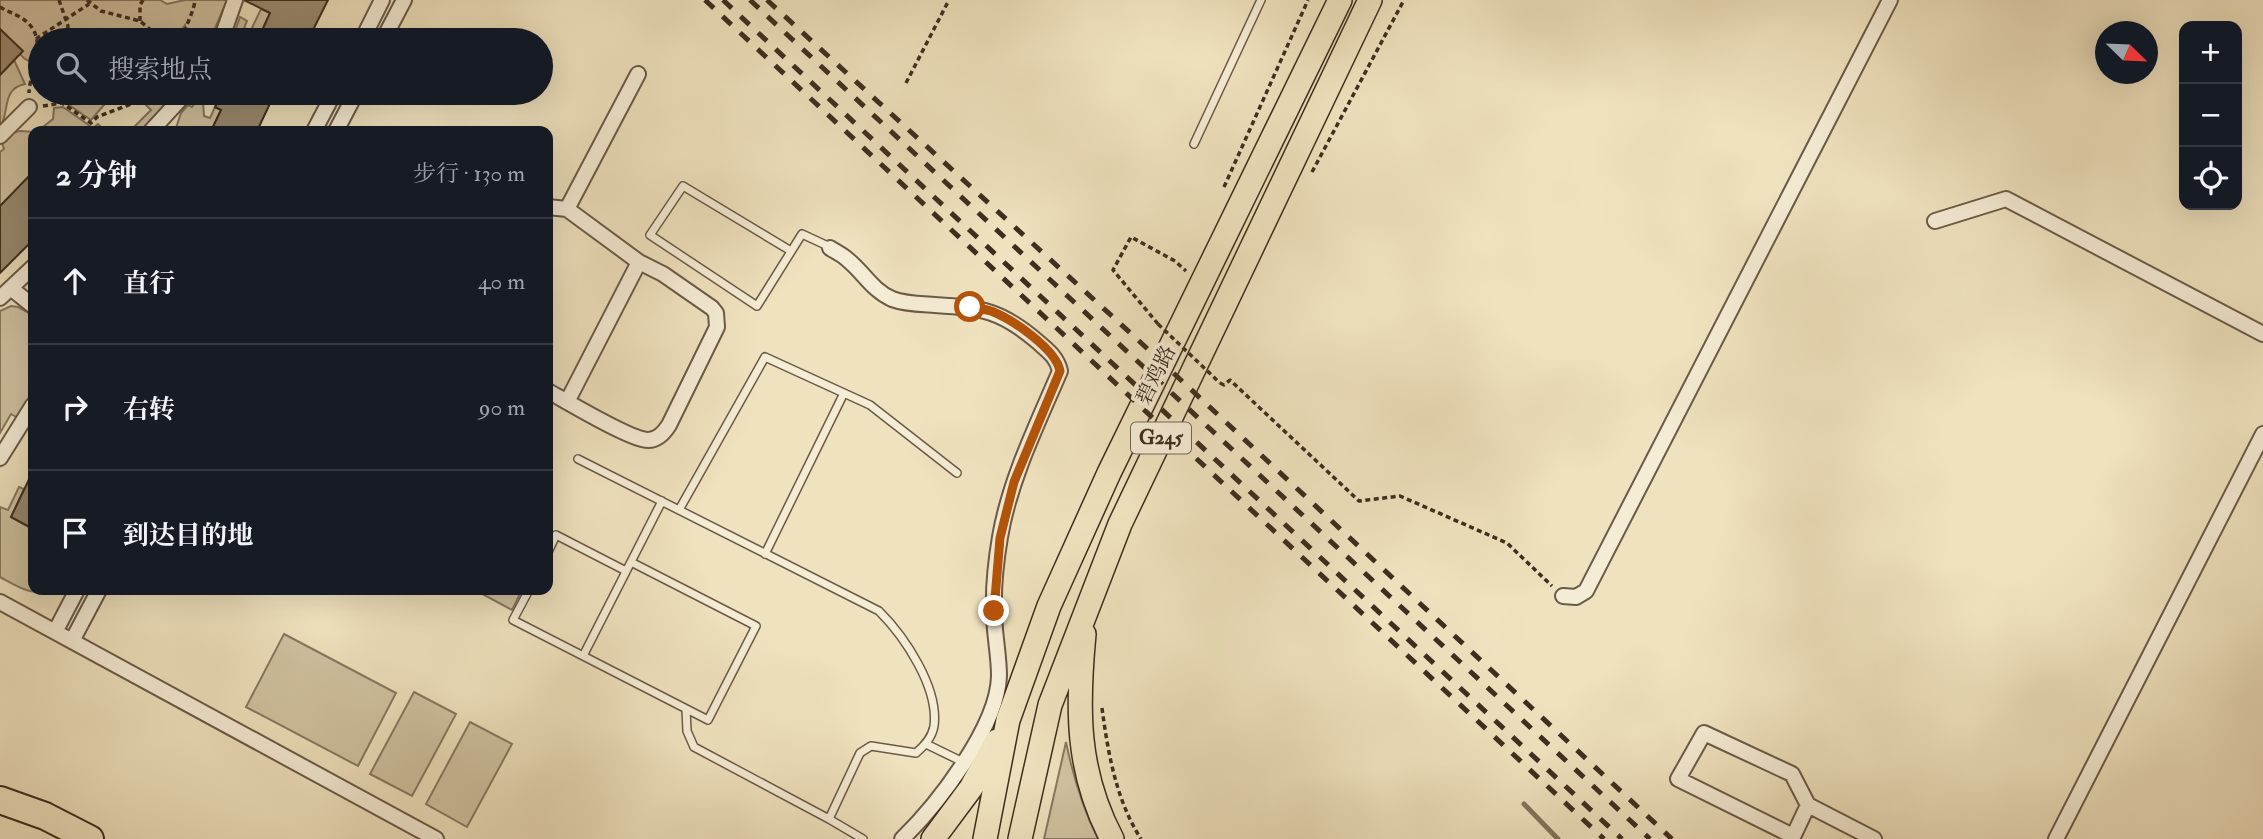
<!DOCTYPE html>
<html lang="zh">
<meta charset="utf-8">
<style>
body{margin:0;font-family:"IM FELL Double Pica","Noto Serif SC",serif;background:#20242c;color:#f1f3f6}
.controls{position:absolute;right:21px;top:21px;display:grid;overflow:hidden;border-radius:14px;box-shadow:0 7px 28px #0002}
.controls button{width:63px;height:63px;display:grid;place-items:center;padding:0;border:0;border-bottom:2px solid #363941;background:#171b24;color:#f1f3f6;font:35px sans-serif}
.compass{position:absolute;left:2095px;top:21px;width:63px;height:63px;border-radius:50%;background:#171b24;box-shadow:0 7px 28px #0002;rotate:113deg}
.stop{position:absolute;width:21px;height:21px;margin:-16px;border:5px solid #b45309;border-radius:50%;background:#fff}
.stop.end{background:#b45309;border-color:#fff;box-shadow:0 2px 7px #0008}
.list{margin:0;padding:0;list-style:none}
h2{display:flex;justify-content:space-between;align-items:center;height:91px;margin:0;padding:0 28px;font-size:30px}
h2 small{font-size:23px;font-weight:400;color:#9ea1a6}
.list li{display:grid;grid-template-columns:46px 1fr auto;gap:21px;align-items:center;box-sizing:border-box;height:126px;padding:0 28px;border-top:2px solid #363941}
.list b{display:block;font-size:26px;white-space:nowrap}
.list em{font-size:23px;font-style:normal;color:#9ea1a6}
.icon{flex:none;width:38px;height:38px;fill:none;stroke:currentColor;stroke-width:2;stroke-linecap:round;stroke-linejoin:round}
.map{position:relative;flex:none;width:2263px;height:839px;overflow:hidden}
.search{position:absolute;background:#171b24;box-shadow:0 7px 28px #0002;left:28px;top:28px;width:525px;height:77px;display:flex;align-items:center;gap:18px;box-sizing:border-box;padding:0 24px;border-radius:38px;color:#9ea1a6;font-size:26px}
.panel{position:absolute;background:#171b24;box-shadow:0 7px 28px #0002;left:28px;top:126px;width:525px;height:469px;border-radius:14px}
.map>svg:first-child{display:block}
.green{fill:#d1c3a3;stroke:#877861;stroke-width:2}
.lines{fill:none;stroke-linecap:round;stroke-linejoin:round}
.stream{stroke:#83745e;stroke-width:5}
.building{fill:#9a8b72;stroke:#3d2d1f;stroke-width:2}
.service-casing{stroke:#6a5a47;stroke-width:10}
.minor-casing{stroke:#6a5a47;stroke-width:18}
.trunk-casing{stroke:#3d2d1f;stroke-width:26}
.motorway-casing{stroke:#3d2d1f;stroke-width:30}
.path{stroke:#3d2d1f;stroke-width:3.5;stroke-dasharray:5 3.5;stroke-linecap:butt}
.service{stroke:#f5ecd5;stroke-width:7}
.minor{stroke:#f5ecd5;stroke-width:14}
.trunk{stroke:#efe2be;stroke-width:23}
.motorway{stroke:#efe2be;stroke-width:26}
.rail{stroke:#3d2d1f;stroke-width:5;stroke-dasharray:12 12;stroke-linecap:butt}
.path-bridge{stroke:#3d2d1f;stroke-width:3.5;stroke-dasharray:5 3.5;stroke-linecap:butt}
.route{stroke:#b45309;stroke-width:9}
.labels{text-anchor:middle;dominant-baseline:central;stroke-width:7;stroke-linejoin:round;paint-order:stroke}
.shield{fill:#f5ecd5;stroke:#746656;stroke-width:2}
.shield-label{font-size:19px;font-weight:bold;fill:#3d2d1f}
.street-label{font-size:21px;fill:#3d2d1f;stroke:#f5ecd5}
</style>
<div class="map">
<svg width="2263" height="839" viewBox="0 0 2263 839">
<rect width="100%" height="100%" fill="#efe2be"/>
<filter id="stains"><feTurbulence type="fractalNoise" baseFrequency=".00286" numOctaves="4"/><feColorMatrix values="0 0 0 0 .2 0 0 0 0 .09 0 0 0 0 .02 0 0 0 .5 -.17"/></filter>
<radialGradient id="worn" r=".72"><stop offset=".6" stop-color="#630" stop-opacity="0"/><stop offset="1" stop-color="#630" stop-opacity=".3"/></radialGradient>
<path class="green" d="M0,0H160L167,4L185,0H227L210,40H188L185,25C177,37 169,34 156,33V40H40V62C31,61 27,63 20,54L22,51L0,29Z
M261,9L270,13L260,35L270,40H232L240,17L247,21L244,28L251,30Z
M14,60L25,84C1,89 10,112 0,128V75Z
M80,93H102L99,98L104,105L91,120L66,103L68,95Z
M154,93H162L169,100L141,131H130L151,110L144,103Z
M199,98L203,101L204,116L210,118L215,107L221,110L211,131H175L181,113L188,105L192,107Z
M63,107L93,128L98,124L105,131H38L53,119L54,108Z
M21,131L33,132V172L0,210V152L4,149L2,143L14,132Z
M11,306L18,307L33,315V393L18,418L11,414L0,433V311Z
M19,487L24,489L11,517L33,529V590H52C32,597 17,586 0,577V507L8,510Z
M475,590H522L512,610Z
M284,634L396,693L358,766L246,707Z
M414,692L456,714L412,796L370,774Z
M470,722L512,744L467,827L426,804Z
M1066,742C1073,776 1082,807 1098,839H1044Z"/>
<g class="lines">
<path class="stream" d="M1524,804L1558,839"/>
</g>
<path class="building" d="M244,0H328L308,40H270L260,35L270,13Z
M0,29L23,51L0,75Z
M222,93H275L257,131H211L221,110L215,107Z
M33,172V240L0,273V206Z
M33,471V529L11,517Z"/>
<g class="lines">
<g class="service-casing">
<path id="service" d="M1194,144L1261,0
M791,251L683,186L650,235L757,306L802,234L830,247
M578,459L879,611C905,637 939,688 934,726C932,738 924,746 916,753L871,746L860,753L829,819L694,747L687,731L686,709
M679,510L765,357L870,405L957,473
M548,552L556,535L626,571
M765,554L844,393
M529,590L513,620L708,720L756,626L631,562
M583,656L662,501
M926,744L963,762
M829,819L863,839"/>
</g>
<g class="minor-casing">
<path id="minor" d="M221,40L235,0
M362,40L382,0
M383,40L404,0
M151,131L186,93
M314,131L334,93
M336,131L356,93
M0,136L29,107
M548,207L567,209L638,74
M1935,221L2006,199L2263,334
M830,248C836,252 843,255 848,260C864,273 872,290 892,299C905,304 920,304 935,305C982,308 1001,310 1038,342C1048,351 1057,357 1060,371C1037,425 1010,479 1000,537C996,561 993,588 994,612C994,633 999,654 999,676C998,727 937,805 902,839
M12,289L33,306
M0,298L33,267
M548,391C566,401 631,440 648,440C658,440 664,433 669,425L717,327L716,313L712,308L663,274L639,262L567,209
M567,402L639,262
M0,458L33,405
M1563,596L1576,597L1586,591L1890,0
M0,602L436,839
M55,632L77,590
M72,641L99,590
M1808,805L1874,839
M1792,839L1808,805L1792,774L1704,733L1678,779L1793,836
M2056,839L2263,434"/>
</g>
<g class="trunk-casing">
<path id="trunk" d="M1084,634C1077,708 1076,771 1112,839
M933,839L971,788L997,741
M985,839L1008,720L1049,606L1109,473L1340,0
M1020,839L1050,705L1120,524L1370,0"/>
</g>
<g class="motorway-casing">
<path id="motorway" d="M0,800L45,816L90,839"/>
</g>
<path class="path" d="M59,0L68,26L67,40
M87,0L101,11L140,21L163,40
M0,7C6,11 13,13 20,17C52,36 30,67 29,93
M140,21V5L143,0
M36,39L89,4
M182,40C185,26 194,12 195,0
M906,83L949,0
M62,103L64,93
M43,106L62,103L91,123L97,117L144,99L149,93
M1312,172L1404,0
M1224,187L1308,0
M1158,324L1113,270L1131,237L1175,261L1186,271
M1220,383L1224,385L1230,380L1359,501L1400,496L1507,543L1552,586
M1102,708C1108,753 1116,800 1141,839"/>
<use href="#service" class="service"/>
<use href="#minor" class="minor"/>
<use href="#trunk" class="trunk"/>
<use href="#motorway" class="motorway"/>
<path class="rail" d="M705,0L1604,839
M723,0L1622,839
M750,0L1650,839
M767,0L1138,340L1672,839"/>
<path class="path-bridge" d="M1158,324L1220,383"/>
</g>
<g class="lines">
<path class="route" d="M970,307C977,308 984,309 991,311C1012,319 1056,349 1060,371L1014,482L1000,538L994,611"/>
</g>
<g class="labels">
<rect class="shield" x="1131" y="422.5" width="60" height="31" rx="5"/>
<g class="shield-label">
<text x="1161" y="438">G245</text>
</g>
<g class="street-label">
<text transform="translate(1156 375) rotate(-64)">碧鸡路</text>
</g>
</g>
<rect width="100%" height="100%" filter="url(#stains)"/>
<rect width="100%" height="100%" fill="url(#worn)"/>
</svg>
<div class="controls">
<button>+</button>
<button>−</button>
<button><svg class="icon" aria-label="locate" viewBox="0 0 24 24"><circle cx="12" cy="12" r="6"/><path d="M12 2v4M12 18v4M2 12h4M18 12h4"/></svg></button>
</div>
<svg class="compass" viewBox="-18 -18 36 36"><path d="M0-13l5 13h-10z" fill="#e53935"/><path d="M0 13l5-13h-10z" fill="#9ea1a6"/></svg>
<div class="stop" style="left:970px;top:307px"></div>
<div class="stop end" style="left:994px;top:611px"></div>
<div class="search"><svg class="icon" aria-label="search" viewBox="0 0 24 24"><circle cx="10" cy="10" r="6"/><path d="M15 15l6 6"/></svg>搜索地点</div>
<section class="panel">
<h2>2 分钟<small>步行 · 130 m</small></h2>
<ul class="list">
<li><svg class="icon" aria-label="ahead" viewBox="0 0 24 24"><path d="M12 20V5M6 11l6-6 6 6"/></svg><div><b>直行</b></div><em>40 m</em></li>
<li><svg class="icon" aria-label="right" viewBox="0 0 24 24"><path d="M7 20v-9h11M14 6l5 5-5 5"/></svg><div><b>右转</b></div><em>90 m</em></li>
<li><svg class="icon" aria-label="arrive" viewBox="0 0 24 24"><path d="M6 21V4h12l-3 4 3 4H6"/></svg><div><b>到达目的地</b></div></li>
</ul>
</section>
</div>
